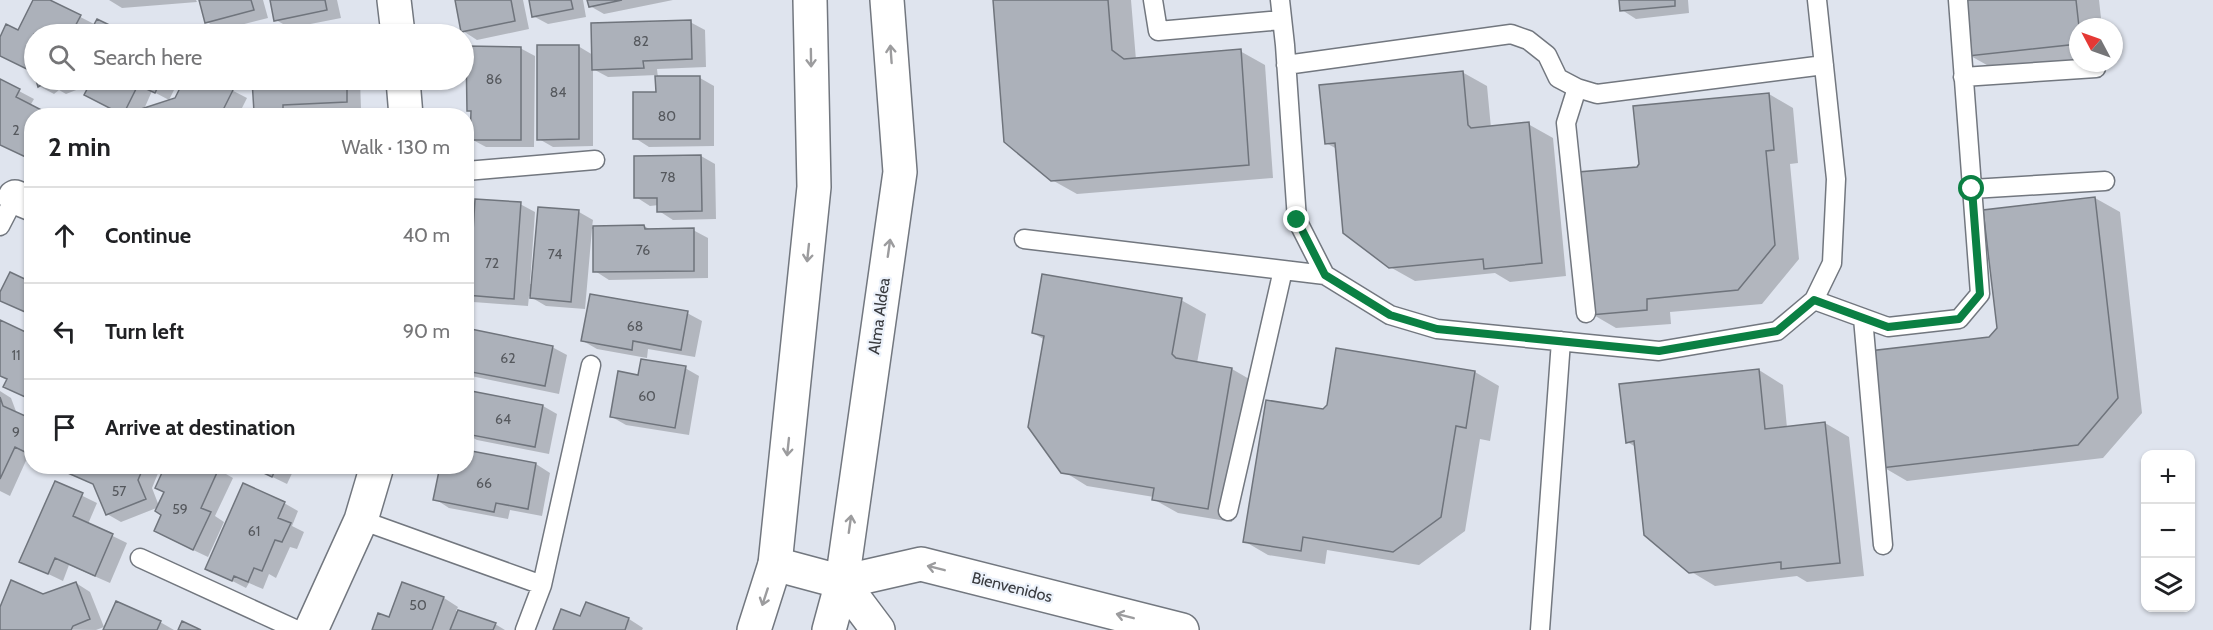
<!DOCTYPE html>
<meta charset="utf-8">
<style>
body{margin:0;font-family:Cabin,sans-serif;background:#f6f6f6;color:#202124}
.controls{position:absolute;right:18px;bottom:18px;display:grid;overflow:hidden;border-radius:12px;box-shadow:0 2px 4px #0004}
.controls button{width:54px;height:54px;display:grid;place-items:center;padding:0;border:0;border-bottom:2px solid #e0e0e0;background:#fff;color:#202124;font:30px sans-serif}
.compass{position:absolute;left:2069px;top:18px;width:54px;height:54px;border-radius:50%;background:#fff;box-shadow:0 2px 4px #0004;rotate:311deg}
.stop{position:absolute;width:18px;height:18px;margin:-14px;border:4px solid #0b8043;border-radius:50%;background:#fff}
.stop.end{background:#0b8043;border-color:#fff;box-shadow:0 2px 6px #0008}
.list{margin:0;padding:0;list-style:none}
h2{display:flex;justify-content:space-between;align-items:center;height:78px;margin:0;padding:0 24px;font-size:26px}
h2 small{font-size:20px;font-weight:400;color:#757577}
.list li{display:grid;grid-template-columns:39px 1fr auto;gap:18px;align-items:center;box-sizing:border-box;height:96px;padding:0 24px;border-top:2px solid #e0e0e0}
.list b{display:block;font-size:22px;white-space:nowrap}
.list em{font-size:20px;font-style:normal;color:#757577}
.icon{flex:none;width:33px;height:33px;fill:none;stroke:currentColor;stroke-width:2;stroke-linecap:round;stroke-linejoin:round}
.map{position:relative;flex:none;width:2213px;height:630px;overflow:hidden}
.search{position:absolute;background:#fff;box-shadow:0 2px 4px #0004;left:24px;top:24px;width:450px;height:66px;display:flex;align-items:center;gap:15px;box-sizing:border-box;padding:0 21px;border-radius:33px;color:#757577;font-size:22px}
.panel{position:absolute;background:#fff;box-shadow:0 2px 4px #0004;left:24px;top:108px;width:450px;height:366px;border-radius:24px}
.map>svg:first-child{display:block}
.shadow{fill:#0003}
.building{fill:#acb1ba;stroke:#6f747c;stroke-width:1.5}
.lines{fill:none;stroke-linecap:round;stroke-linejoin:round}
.service-casing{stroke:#72777f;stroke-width:21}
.minor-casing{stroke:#72777f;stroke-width:36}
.tertiary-casing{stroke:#72777f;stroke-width:36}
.secondary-casing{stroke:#72777f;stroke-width:36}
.service{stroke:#fff;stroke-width:18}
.minor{stroke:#fff;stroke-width:33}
.tertiary{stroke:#fff;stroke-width:33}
.secondary{stroke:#fff;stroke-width:33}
.oneway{stroke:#9c9c9e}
.route{stroke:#0b8043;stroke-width:8}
.labels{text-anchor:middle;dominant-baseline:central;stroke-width:4.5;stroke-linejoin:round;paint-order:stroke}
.number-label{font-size:14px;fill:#55585d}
.street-label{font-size:16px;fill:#383a3e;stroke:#ecf2fb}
</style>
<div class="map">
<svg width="2213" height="630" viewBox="0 0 2213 630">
<rect width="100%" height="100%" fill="#dfe4ee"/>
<path class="shadow" d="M35,0H47L96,25L98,21L124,34H34V72L0,55V40L19,32Z
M109,0H196L197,2L122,8Z
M201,0H263L268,18L221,30L207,22Z
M272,0H337L341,18L290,28L276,20Z
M456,0H523L529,29L477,40L463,31Z
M530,0H583L586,17L548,24L533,16Z
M589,0H673L604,14L590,6Z
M994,0H1131L1136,60L1240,51L1265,65L1273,178L1077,194L1052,180Z
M1621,0H1688L1689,13L1636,19L1622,10Z
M1964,0H2099L2102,27H2078V60L1994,69L1969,55Z
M690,22L705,30L706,67L657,69L658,78H700L714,86V146L649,147L635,138L657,94V75L608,77L593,69V146L553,147L539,139L578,46L593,55Z
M520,48L535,56L534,147H486L471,139L472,112L468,110Z
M1462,72L1487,86L1491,128L1528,124L1553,138L1566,276L1510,282L1495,273L1415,281L1390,267L1337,149L1326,143Z
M37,80H88L89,85L66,94L59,90L54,94L39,86Z
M94,80H179L169,100L152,91L141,116H125L86,95Z
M185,80H212L247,98L238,116H145L176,99Z
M254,80H360L361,109L297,113V116H262L255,111Z
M0,81L34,99L30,106L32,160L0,143Z
M1769,94L1793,108L1798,163L1790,164L1799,259L1762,304L1670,312L1671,324L1616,328L1592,314L1638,168Z
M701,156L715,164L716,219L673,220L659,211V205L650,206L636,197Z
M2095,198L2120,212L2142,413L2103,458L1907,481L1883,467L1998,329L1985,211Z
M520,204L535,212L530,284H532L579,212L593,220L592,227L644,226L651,230H693L708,238V278L609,280L595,271L594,229H592L585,309L546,306L529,296L528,306L473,302L466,298V233H474Z
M1181,300L1206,314L1197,363L1232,369L1256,383L1232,522L1178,513L1153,499L1154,497L1087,486L1063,471L1045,340L1033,333Z
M687,313L702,321L695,357L648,349L647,358L597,349L583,341Z
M466,330L552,347L567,355L559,394L471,376L466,374Z
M685,368L699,376L689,435L626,425L612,417L640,377Z
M1759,370L1783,385L1787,428L1825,423L1849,437L1864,576L1807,582L1797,576L1715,586L1690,571L1636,447L1627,442Z
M1475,372L1499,386L1490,441L1480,439L1465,531L1419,565L1327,550L1325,564L1268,555L1244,541L1324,411Z
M0,391L11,398L17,414L32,421V455L29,454L10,496L0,491Z
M466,391L543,406L557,414L549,454L477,440L466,434Z
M466,451L536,464L550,473L542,516L510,510L508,519L449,508L435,499L466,466Z
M64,466H161L152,488L159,506L212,466L233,478L215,516L224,522L208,557L170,539L163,515L159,507L121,522L107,514L95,485L63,469Z
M250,466H303L302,469L295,467L287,484Z
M56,483L97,503L88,524L127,543L110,583L69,565L63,581L21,561Z
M284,503L298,511L292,526L304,532L297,549L290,547L276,578L269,574L263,589L249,583L246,588L207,568Z
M76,583L90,592L104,627L96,630L0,629V611Z
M403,584L444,598L458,607L456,611L495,624L505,630H373L390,619Z
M587,604L629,619L643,628L642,630H555L581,618Z
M160,622L174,630H104Z"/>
<path class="building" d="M33,0H50L81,15L71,34H34V76L33,72L0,56V37L6,24L18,30Z
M199,0H251L254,10L205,23Z
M270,0H325L327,10L274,21Z
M455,0H511L515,21L461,32Z
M529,0H571L573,9L532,17Z
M587,0H622L589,7Z
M993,0H1108L1112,50L1124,59L1241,49L1249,165L1051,181L1004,142Z
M1619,0H1675V6L1620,11Z
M1962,0H2076L2079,27L2078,44L1968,56Z
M97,19L128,34H89Z
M691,20L692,59L643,61L644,68L592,70L591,23Z
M537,45H579V139L537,140Z
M466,46L521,47V140H470L471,111H467Z
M1463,71L1468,125L1471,128L1529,122L1542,263L1484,269L1483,259L1389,268L1343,233L1335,143L1325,144L1319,85Z
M655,76H700V139H633V92H656Z
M0,79L20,89L16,97L53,116H32V160L0,145Z
M36,80H70L51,87L49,80L38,87Z
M92,80H161L155,93L138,85L123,115L84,95Z
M184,80H215L234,88L220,116H144L141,109L175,98Z
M252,80H347V102L283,105V111L254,112Z
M1769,93L1774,150L1766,151L1775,245L1738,290L1647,299V310L1590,315L1578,172L1637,167L1639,164L1633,106Z
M701,155L702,211L657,212V198H634V156Z
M2095,197L2118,398L2078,445L1881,468L1869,351L1989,337L1997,328L1983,210Z
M475,199L521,202L514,299L466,295V231L473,232Z
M538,207L579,210L571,302L530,298Z
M644,225L645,229L694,228V271L593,272V226Z
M10,272L29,281L32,276V315L0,301V292Z
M1042,274L1182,298L1172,354L1176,358L1232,368L1208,509L1152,500L1154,488L1061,473L1028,427L1044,336L1032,333Z
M590,294L688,311L681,350L633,341L632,350L581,341Z
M0,320L32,335V400L3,387L7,379L0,376Z
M466,328L553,346L545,386L466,371Z
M1336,348L1475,371L1466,428L1456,426L1441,517L1393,552L1303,537L1301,551L1243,542L1266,400L1323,409L1327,405Z
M641,359L686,366L675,428L610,417L618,371L638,375Z
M1759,369L1765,429L1825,422L1840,563L1781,569V562L1689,573L1644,535L1634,441L1626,443L1619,384Z
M466,390L543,405L535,447L466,434Z
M0,397L3,406L32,419V444L27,453L15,447L0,479Z
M466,450L536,463L528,509L496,503L494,512L433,500L440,466H466Z
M62,466H144L138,480L146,499L106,515L93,484L61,470Z
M165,466H215L219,468L201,508L211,512L193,550L154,531L161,515L155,511L164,492L155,488Z
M249,466H277L272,477Z
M55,481L83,493L73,516L113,534L95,576L55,558L48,574L19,562Z
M243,483L285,502L278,518L291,523L282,542L275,540L262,571L254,568L248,582L234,576L232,581L205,569Z
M11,580L43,594L76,582L90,619L73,626L71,630H0V607Z
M402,582L444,597L432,630H372L378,613L389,617Z
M116,601L161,621L157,630H103Z
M586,602L629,618L625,630H553L561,609L580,616Z
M458,610L496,623L493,630H450Z
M182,621L201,630H178Z"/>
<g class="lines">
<g class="service-casing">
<path id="service" d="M1153,0L1158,31L1282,20
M1280,0L1285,45L1297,220L1325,275
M1286,65L1511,34L1528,40L1547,55L1558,78L1577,88L1597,94L1824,65
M1963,77L2096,68
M1577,88L1566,123L1586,313
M466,171L595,160
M1972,189L2105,181
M0,226L15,197
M1024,239L1325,275L1390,315L1437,329L1659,351L1777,331L1814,300L1832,263L1836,179L1817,0
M1814,300L1888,327L1959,319L1980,294L1958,0
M1863,318L1883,545
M1228,511L1283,270
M361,520L542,585
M140,558L297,630
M525,630L542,585L591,365
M1540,630L1561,341"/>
</g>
<g class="minor-casing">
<path id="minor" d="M394,0L398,34
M403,80L406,116
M15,197L32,204
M311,630L361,520L377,466"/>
</g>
<g class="tertiary-casing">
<path id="tertiary" d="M775,564L842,582L921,564L1182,630
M842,582L878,630"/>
</g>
<g class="secondary-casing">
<path id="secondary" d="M754,630L775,564L814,187L810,0
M829,630L842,582L900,172L887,0"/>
</g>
<use href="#service" class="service"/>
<use href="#minor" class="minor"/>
<use href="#tertiary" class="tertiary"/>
<use href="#secondary" class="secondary"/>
</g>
<defs><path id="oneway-shaft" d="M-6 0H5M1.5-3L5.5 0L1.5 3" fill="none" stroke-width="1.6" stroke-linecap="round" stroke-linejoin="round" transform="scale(1.5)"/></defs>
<g class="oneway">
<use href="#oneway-shaft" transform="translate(891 54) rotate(-94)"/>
<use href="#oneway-shaft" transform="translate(811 58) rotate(89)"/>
<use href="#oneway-shaft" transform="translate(889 248) rotate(-82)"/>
<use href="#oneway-shaft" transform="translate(808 253) rotate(96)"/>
<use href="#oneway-shaft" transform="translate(788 447) rotate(96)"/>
<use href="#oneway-shaft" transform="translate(850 524) rotate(-82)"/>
<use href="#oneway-shaft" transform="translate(936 568) rotate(-166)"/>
<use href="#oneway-shaft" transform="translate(765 597) rotate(108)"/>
<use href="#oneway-shaft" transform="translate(1125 616) rotate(-166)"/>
</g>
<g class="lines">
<path class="route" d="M1297,220L1325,275L1390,315L1437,329L1659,351L1777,331L1814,300L1888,327L1959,319L1980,294L1972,189"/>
</g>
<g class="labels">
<g class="number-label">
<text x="641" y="41">82</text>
<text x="494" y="79">86</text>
<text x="558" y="92">84</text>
<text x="667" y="116">80</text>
<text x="16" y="130">2</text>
<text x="668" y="177">78</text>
<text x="643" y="250">76</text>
<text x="555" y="254">74</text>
<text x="492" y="263">72</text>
<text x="635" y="326">68</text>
<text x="16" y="355">11</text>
<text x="508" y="358">62</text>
<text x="647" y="396">60</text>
<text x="503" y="419">64</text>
<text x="16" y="432">9</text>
<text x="484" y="483">66</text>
<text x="119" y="491">57</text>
<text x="180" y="509">59</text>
<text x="254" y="531">61</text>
<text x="418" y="605">50</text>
</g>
<g class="street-label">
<text transform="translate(879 316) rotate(-82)">Alma Aldea</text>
<text transform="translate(1012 587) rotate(14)">Bienvenidos</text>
</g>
</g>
</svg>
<div class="controls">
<button>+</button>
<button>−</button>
<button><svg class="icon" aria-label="layers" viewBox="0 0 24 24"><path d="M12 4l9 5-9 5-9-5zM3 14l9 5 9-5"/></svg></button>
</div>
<svg class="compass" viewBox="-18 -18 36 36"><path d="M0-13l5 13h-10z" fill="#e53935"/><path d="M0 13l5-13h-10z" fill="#757577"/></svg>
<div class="stop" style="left:1972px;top:189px"></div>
<div class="stop end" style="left:1297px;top:220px"></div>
<div class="search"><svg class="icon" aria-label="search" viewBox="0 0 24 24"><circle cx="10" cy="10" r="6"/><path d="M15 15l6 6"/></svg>Search here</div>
<section class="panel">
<h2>2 min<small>Walk · 130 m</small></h2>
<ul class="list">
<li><svg class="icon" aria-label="ahead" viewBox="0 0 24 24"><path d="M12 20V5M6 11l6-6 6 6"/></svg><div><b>Continue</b></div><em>40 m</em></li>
<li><svg class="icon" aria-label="left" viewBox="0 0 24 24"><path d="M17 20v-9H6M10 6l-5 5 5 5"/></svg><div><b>Turn left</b></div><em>90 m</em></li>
<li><svg class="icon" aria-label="arrive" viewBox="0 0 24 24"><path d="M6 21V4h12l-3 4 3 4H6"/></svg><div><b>Arrive at destination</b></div></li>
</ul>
</section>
</div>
